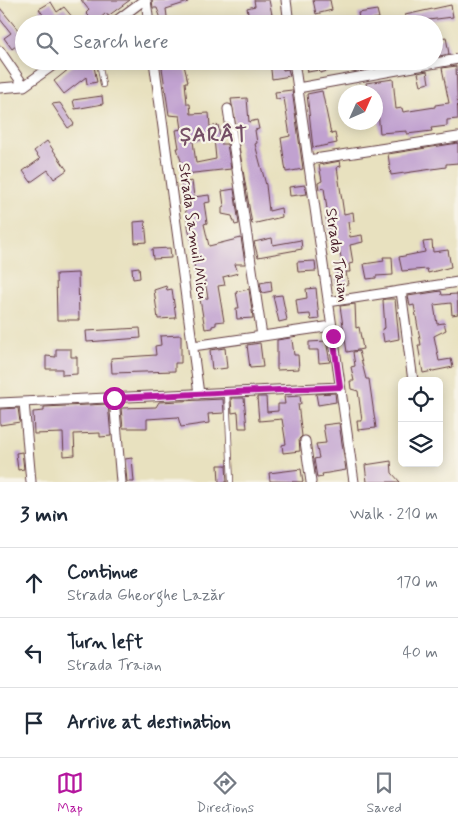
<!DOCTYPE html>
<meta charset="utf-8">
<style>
body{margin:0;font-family:Mynerve,sans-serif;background:#f2f2f3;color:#1f2937}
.controls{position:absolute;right:15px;bottom:15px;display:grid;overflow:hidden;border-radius:8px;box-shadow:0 2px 12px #0003}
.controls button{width:45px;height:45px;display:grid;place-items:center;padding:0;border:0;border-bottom:1px solid #e0e1e3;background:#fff;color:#1f2937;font:25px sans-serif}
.compass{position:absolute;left:338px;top:85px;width:45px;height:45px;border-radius:50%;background:#fff;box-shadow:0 2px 12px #0003;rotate:45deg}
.stop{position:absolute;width:15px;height:15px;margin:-11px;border:4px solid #b5179e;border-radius:50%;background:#fff}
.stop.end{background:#b5179e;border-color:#fff;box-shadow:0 1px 5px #0008}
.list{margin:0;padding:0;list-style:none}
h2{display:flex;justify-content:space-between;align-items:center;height:65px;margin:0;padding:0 20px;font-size:21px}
h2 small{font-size:16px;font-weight:400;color:#747a83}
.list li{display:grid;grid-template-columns:32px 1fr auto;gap:15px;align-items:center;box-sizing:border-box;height:70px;padding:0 20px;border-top:1px solid #e0e1e3}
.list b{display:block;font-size:19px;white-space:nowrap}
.list p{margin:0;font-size:16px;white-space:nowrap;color:#747a83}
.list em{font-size:16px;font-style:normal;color:#747a83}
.icon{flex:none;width:28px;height:28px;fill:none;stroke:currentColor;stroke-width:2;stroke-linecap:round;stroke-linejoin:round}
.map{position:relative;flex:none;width:458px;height:482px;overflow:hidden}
.search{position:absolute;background:#fff;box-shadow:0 2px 12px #0003;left:15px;right:15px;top:15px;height:55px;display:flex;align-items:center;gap:12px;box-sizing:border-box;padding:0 18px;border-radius:28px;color:#747a83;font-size:19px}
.sheet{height:275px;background:#fff}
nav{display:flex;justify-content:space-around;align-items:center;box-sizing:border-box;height:70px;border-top:1px solid #e0e1e3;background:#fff;font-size:14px;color:#747a83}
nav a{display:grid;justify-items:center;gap:2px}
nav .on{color:#b5179e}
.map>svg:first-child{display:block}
.building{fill:#c1a2d0;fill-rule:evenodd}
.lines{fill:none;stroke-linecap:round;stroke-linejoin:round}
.service-casing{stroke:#623c41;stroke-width:6}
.minor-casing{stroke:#623c41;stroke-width:11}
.service{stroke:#fff;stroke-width:4.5}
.minor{stroke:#fff;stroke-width:9}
.route{stroke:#b5179e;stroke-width:6}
.labels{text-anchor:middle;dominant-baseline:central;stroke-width:4.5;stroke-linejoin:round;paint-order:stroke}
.street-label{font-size:16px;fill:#4a1f2b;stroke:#f7f3e8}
.district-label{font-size:21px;font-weight:bold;letter-spacing:1px;fill:#744d65;stroke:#f7f3e8}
</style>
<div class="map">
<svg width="458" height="482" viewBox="0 0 458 482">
<rect width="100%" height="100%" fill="#f7f3e8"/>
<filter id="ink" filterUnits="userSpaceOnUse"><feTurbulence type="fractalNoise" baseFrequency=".02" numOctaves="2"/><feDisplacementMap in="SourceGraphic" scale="10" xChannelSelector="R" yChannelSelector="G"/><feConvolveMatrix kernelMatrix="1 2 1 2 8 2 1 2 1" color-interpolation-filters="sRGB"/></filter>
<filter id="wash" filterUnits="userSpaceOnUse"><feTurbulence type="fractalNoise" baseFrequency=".0096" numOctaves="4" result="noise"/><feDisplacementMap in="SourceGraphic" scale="20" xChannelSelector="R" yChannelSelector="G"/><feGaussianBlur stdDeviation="1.12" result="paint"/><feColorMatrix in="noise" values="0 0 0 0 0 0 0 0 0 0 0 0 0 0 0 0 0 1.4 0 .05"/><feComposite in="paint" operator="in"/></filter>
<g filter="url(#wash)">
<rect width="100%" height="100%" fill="#e8e1bf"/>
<g id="blocks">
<path class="building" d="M81,0H130L108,16L106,13L94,24H80L89,16L86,13L89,10Z
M152,0H188V2L166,9L168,24H163L157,8H153Z
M254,0H269L274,24H250L247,8L255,6Z
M313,0H330L332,10L316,14Z
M51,2L57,12L64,7L78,24H69L64,17L54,24H39L46,19L39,9Z
M451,5L453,17L420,21V24H406L405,15Z
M0,8L24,37V56L16,46L12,49L4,38L11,33L0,19Z
M377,10L379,18L373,19L374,24H360L358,13Z
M446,37L449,54L435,57L434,39Z
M79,61H93L97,82L87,84L86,77L64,94L54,81Z
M161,61H183L188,82H185L187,104H190L191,114L209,113L210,127L218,125L221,144H227L231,169L185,174L177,148H179L176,130L182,129L180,116L169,115ZM214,138L216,159L196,163L193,141Z
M270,61H282L283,70L288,69L290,76L272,79Z
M317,61H334L335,69L320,73L319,70L308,72L306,63Z
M456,66L458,119L447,120V126L431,128L432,131L407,134V131L380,133L376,92H367L366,83L393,79L396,109L402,108L403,112L435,107V105L449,103L442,68Z
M427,71L429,83L421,85L418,73Z
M292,90L303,169L286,172L281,138L290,136L284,98L276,99L275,92Z
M322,91L331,134L335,133L337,143L313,148L307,94Z
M102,96L103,104L75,109L73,100Z
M247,98L249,122L257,120L259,129L255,130L257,143L255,144L266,185L269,211L281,208L282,217L252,224L231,99Z
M60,103L74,124L68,128L52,104Z
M47,141L67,170L54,179L48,170L31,182L23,171L40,159L34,151Z
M458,143V163L446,164V167L391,175L388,154Z
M340,161L341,166L337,167L344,214L353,212L354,221L348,222L350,237L362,235L363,242L350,245L353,263L349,264L350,272H346L348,284L336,286L335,278H338L335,264L342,263L339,247L333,248L326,217L328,216L324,188L319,189L318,183L322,181L319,165Z
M192,181L194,197L209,195L210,202L204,203L207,223L204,224L209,246L241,238L245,262V264H235L238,273L223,277L225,285L218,286L224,321L216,322V325L212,326V328L205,329L200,299L208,298L204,276L196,277L194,264L198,263L189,231L181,183Z
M305,185L307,194L290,196L289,187Z
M234,189L239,224L235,225L232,216L222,214V207L224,206L222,191Z
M145,221L147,242L135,243L134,222Z
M272,238L273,245L301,240L302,249L258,257L254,242Z
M432,241L433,252L448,250L451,267L428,273L427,269L402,271L399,257L425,252L423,242Z
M170,248L171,258L153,259L152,249Z
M383,257H392L393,275L376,276V278L367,279L364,264L384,261Z
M315,261L316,271L298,272L297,262Z
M139,267L140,278L133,279L132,268Z
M78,273L79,320H57L56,274Z
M271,281L272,291L262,293L260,283Z
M166,286L167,290L172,289L176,318L158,319L154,290Z
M316,288L319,319L311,320L310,314L298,315L296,300L307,298L306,289Z
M249,289L253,318L237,319L236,308H239L236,292Z
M441,291L442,295L457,294L458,314L452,315L451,303L434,305L437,324L444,323L446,330L434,336L439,361L451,359L453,367L423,373L418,345H421L414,305L410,306L408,296Z
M282,295L287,320L279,322L273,296Z
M385,299H395L399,339L384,342L382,329L385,328L383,300Z
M355,304L356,328L359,327L363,349L347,352L340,306Z
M140,328L141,338L87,342L86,331Z
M181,335V363H175V371L112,373L111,358L156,355L155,346L161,345L160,336Z
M290,338L292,340L294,355H298L299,369L277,370V340Z
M326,341L330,362L319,363L318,350H309V342Z
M260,343L263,367L250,368L247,345Z
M225,348L227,368L212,370L210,350Z
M56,349H71V357H77V374L62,375V369H46V356L56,357Z
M359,351L366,379H369L376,428L358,430L357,421H362L358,391L351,389L350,381H354L351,367L355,366L353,352Z
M335,393L336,402L318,405L316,394Z
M300,396L301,404H298L302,436L299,439L300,451L283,453L282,445L286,444L282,419L259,421L257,397H266L267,412L278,411V404H285L284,397Z
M231,398H244L247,428H239L238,412L232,413Z
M223,399L224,413L208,414L209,423L181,427L178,417L147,419V428H123L121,408L156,407L159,402Z
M108,404L111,436L100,437V433L74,434L75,455L64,456L63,433L34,434L33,412L44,411V407Z
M18,408L20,422L0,425V409Z
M339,423L346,470L322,474L323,477L317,478L314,459L319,458L316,444L326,443L323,425Z
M22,452L24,469L18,470L16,453Z
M132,458L134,482H127L125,459Z
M391,461L392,473L400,482H367L365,465Z
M218,465H226L227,482H219Z
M301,469L303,482L270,481L269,473Z"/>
</g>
</g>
<g filter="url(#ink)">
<use href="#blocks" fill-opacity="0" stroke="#623c41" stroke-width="1"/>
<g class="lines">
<g class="service-casing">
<path id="service" d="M99,61L103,85
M227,392L231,482"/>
</g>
<g class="minor-casing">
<path id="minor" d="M146,0L149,24
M286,0L289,24
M112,24L144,0
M0,51L24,86
M154,61L199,394
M294,61L354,482
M0,88L24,86L59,61
M298,88L458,59
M228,109L262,336
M308,160L458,137
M401,291L413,381
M328,302L458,282
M193,346L332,326
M114,398L121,482
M24,402L31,482
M0,403L340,387
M305,441L311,482"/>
</g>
<use href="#service" class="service"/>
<use href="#minor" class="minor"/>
</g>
</g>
<g class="lines" filter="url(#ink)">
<path class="route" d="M114,398L340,387L333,336"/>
</g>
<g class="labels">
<g class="street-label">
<text transform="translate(193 231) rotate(82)">Strada Samuil Micu</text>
<text transform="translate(337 255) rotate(82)">Strada Traian</text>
</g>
<g class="district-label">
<text x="214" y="135">ȘARÂT</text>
</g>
</g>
</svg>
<div class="controls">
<button><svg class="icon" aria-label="locate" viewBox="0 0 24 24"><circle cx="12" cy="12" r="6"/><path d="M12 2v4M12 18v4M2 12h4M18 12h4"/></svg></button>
<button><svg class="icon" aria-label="layers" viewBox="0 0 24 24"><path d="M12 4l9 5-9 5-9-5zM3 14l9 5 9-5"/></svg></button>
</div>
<svg class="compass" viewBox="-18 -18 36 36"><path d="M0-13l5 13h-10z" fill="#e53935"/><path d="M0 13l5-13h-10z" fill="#747a83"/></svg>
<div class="stop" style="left:114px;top:398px"></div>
<div class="stop end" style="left:333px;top:336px"></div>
<div class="search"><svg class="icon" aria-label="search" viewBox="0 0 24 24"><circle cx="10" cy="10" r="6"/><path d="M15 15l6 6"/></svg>Search here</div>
</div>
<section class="sheet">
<h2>3 min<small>Walk · 210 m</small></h2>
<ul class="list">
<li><svg class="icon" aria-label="ahead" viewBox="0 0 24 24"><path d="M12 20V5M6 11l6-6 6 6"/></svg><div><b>Continue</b><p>Strada Gheorghe Lazăr</p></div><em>170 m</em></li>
<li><svg class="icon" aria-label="left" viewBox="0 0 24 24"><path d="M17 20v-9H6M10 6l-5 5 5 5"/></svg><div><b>Turn left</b><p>Strada Traian</p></div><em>40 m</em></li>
<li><svg class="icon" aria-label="arrive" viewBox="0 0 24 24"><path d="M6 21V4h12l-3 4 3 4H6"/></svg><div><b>Arrive at destination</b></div></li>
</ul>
</section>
<nav>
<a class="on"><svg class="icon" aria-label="map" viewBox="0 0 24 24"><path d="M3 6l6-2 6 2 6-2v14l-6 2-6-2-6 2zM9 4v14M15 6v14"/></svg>Map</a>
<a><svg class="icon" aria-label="directions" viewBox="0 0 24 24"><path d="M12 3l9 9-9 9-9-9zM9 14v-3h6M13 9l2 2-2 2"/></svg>Directions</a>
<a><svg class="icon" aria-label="saved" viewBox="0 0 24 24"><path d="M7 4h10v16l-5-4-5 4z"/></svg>Saved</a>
</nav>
